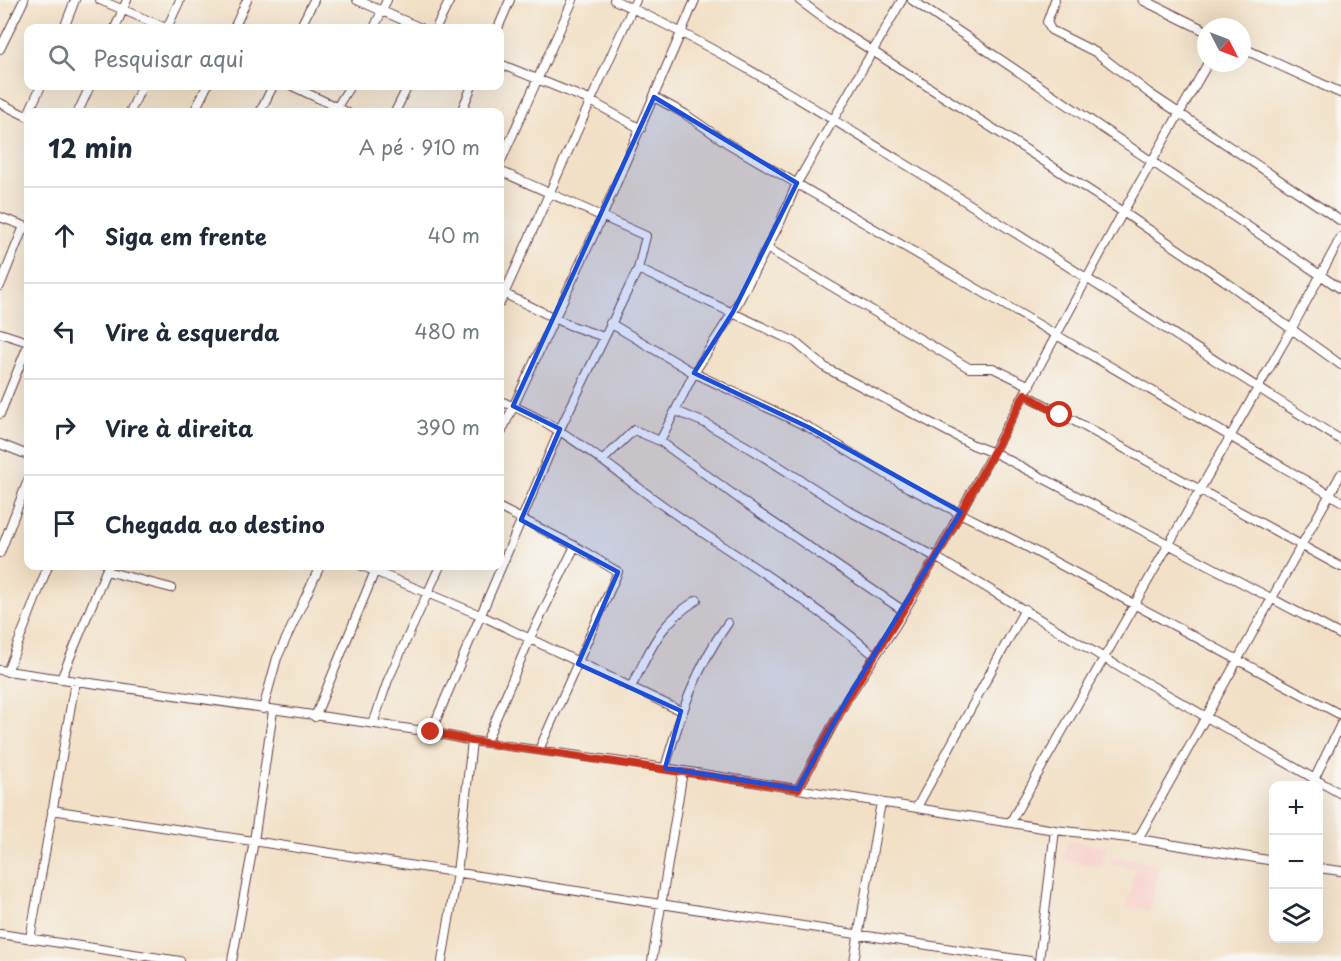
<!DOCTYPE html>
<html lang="pt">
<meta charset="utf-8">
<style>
body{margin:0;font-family:"Playpen Sans",sans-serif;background:#f6f6f7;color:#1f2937}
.controls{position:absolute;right:18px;bottom:18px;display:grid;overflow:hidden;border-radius:12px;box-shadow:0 6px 24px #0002}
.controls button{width:54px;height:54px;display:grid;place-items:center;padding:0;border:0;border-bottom:2px solid #e0e1e3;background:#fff;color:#1f2937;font:30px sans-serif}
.compass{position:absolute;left:1197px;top:18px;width:54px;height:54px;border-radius:50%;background:#fff;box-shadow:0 6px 24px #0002;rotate:132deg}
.stop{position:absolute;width:18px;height:18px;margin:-14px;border:4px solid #c8321e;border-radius:50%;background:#fff}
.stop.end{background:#c8321e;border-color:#fff;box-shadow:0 2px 6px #0008}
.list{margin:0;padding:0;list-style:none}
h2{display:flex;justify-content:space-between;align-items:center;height:78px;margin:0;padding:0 24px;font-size:26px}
h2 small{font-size:20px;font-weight:400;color:#747a83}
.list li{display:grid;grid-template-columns:39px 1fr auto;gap:18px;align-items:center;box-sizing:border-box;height:96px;padding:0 24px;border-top:2px solid #e0e1e3}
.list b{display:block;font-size:22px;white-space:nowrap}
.list em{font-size:20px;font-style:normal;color:#747a83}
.icon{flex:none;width:33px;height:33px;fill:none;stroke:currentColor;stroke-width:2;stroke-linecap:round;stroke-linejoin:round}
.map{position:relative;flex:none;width:1341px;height:961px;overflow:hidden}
.search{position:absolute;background:#fff;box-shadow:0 6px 24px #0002;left:24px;top:24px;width:480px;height:66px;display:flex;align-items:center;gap:15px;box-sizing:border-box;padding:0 21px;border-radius:12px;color:#747a83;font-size:22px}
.panel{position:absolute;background:#fff;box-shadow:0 6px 24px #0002;left:24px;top:108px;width:480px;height:462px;border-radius:12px}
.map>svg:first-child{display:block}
.built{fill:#f7d0cb}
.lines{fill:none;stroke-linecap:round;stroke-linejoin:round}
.minor-casing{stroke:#633c42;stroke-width:10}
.major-casing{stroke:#633c42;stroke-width:11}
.minor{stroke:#fff;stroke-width:8}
.major{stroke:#fff;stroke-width:9}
.route{stroke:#c8321e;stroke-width:8}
.marked{fill:#1d4ed8;fill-opacity:0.2;stroke:#1d4ed8;stroke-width:4.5;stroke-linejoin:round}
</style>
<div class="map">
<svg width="1341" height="961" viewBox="0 0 1341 961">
<rect width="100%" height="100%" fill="#f6f6f2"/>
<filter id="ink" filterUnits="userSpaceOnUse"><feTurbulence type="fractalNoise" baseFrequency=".0167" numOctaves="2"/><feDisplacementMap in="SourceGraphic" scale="12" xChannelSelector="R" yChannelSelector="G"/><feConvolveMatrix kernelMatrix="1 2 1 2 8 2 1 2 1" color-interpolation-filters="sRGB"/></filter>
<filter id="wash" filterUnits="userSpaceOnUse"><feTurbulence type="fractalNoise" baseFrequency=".008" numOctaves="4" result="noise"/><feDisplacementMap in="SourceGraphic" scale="24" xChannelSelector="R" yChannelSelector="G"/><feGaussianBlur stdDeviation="1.35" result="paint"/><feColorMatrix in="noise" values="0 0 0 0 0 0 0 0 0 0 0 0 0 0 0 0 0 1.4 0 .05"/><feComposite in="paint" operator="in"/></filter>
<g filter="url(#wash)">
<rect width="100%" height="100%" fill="#f2e0c6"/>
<path class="built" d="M1067,840L1106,847L1102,867L1063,860Z
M1111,856L1159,865L1150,911L1127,907L1135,868L1110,863Z"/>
</g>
<g filter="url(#ink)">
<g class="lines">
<g class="minor-casing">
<path id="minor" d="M100,0L166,28
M357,0L421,28
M614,0C712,44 806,103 897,159C1047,251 1192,347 1341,440
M799,0L835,27L1123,212L1225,281L1341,365
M912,0L1341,289
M1055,0L1047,22L1051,30L1097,53L1149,93L1341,221
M64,28L75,0
M115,28L127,0
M167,28L180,0
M234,28L247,0
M300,28L314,0
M374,28L387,0
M436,28L450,0
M498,28L510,0
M0,49L24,0
M500,64L589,100L641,129
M292,86L347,112
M654,97L685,114L727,143L1341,501
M0,103L28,117
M29,112L41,86
M78,112L90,86
M130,112L142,86
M194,112L207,86
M260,112L273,86
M334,112L350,86
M395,112L408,86
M461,112L472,86
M500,163L573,0
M500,171L646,236L638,269
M0,217L27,227
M767,248L969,368H993L1030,386
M0,286L24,226
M501,292L569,325L604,337
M500,303L636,0
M610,323L694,373L808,427L909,488L1014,540L1341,715
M0,333L28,342
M1025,394L1341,567
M500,401C562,424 611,469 665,507C735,556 809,599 874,655
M676,411L705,423L753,450L853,513L932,555L1126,671L1341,794
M0,414L28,345
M500,435L602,217L695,0
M660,441L694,373L733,312L780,223L797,183L902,0
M0,444L28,455
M602,461L634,430L660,441L756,511L904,611
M500,508L575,546L618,572L539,750
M0,553L28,480
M362,566L480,615L681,711
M106,571L171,588
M0,670L431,732L472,741L665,768L1055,830L1138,839L1274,861
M7,672L48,566
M61,679L108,566
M631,687C652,648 658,624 697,600
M263,709L277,658L320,566
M315,717L377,566
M373,724L388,680L440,566
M431,732L560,429L638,269L795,342L826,368L973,445L999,455L1341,635
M486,742L529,640L575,546
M665,768C680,716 696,667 728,623
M1311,786L1341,724
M798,789L847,699L896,625L936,557L1123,212L1208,63
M917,807L1025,609
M52,810L1030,961
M1011,821L1291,330L1341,237
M1138,839L1341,474
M1318,868L1341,871
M0,934L180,961
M30,939L75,682
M232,961L254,841L273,711
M442,961L457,873L472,741
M652,961L683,771
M854,961L881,802
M1039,961L1055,830"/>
</g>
<g class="major-casing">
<path id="major" d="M1143,0L1206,31
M1242,48L1341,93"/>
</g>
<use href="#minor" class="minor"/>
<use href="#major" class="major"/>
</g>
</g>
<g class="lines" filter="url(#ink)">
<path class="route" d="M431,732L472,741L798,789L847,699L936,558L1025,394L1060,415"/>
</g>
<path class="marked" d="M654,97L797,183L733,312L694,373L808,427L961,512L847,699L798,789L665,768L681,711L578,664L618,572L521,520L560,429L513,406Z"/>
</svg>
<div class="controls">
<button>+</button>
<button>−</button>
<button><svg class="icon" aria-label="layers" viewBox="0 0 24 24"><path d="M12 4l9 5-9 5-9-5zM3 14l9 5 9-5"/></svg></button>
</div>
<svg class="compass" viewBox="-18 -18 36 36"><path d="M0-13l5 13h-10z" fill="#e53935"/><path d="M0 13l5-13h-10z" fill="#747a83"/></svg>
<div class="stop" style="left:1060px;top:415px"></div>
<div class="stop end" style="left:431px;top:732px"></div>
<div class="search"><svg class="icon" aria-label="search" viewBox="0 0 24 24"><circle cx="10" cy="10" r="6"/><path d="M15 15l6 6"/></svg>Pesquisar aqui</div>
<section class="panel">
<h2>12 min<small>A pé · 910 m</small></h2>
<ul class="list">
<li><svg class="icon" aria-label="ahead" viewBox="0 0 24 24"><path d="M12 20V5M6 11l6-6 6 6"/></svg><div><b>Siga em frente</b></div><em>40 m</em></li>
<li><svg class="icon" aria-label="left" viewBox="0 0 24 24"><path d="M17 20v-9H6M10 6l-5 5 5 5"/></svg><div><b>Vire à esquerda</b></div><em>480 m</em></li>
<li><svg class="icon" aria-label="right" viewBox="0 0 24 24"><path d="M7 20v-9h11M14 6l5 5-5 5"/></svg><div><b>Vire à direita</b></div><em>390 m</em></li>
<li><svg class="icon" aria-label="arrive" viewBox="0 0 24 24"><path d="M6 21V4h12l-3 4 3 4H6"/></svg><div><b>Chegada ao destino</b></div></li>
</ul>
</section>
</div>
